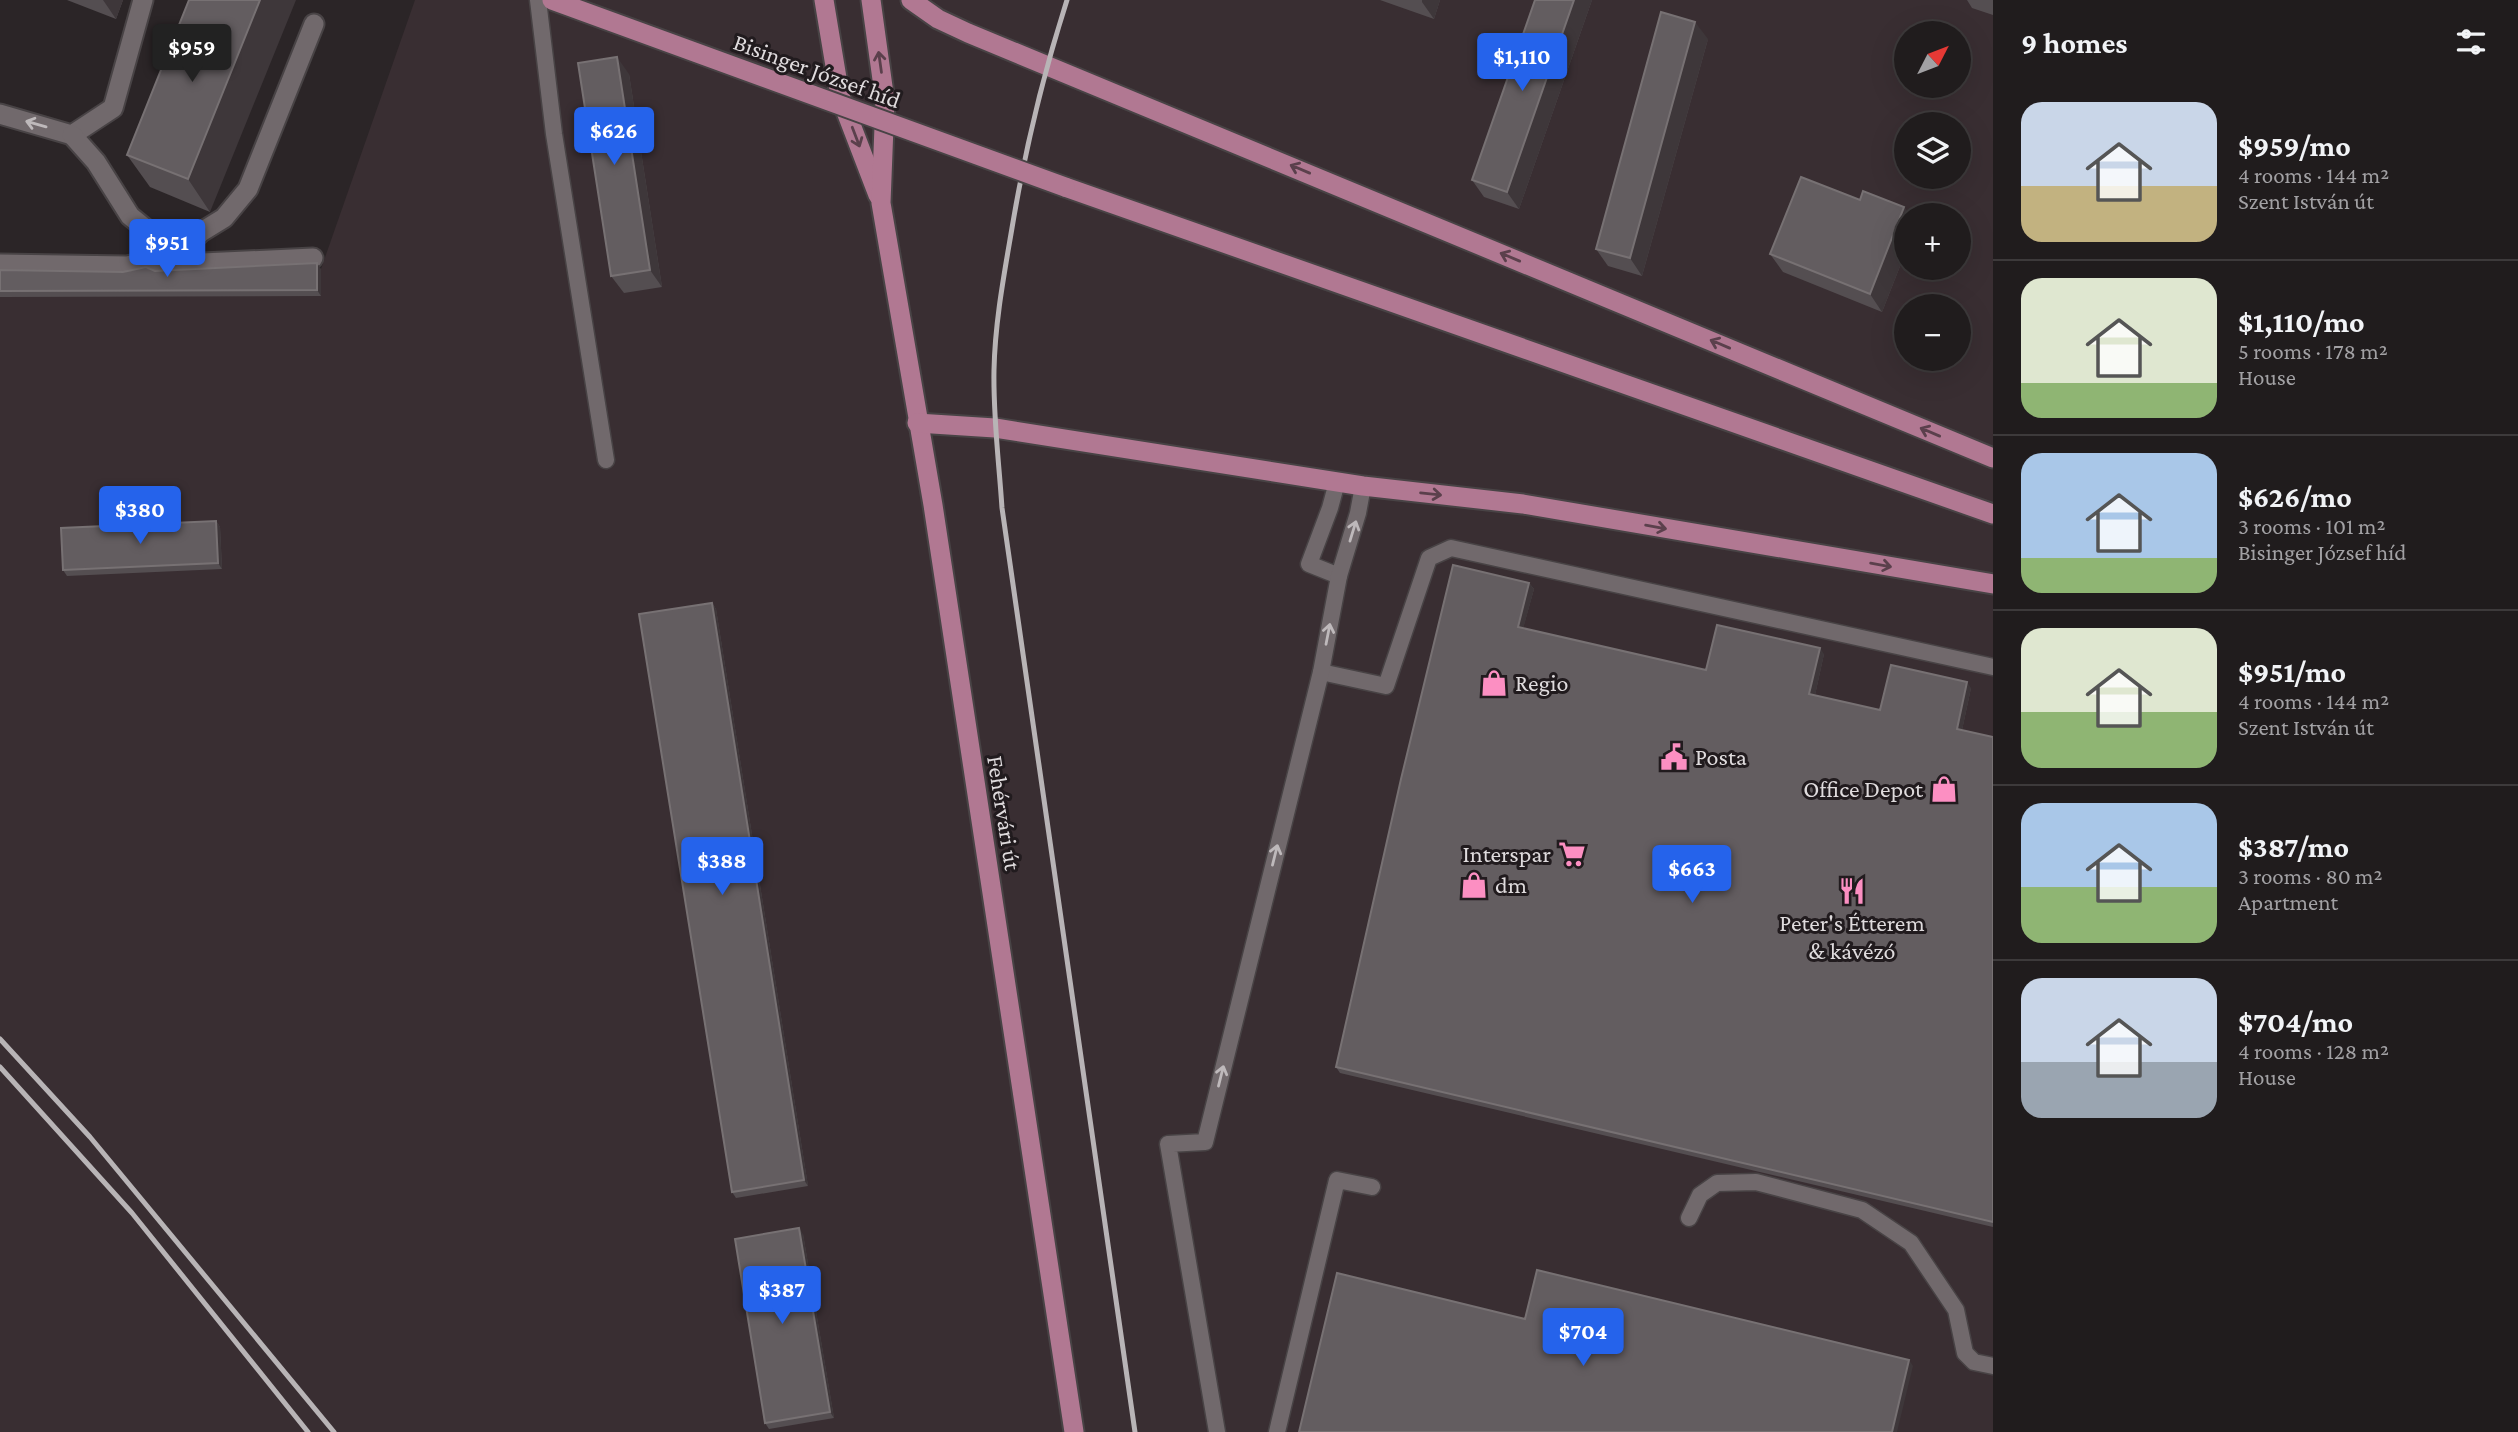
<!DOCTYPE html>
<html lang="en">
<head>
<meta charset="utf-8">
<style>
  body { margin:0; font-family:"Crimson Pro",serif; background:#2d292a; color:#f1f3f6; height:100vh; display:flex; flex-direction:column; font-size:26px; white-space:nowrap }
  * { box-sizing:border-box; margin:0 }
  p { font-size:23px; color:#a2a1a4 }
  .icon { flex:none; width:38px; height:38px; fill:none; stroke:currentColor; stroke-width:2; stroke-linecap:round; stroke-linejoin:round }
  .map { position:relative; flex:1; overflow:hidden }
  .sheet { display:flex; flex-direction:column; background:#201c1d; width:525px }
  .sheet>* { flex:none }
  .needle { width:46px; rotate:48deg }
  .controls { position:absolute; left:1894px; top:21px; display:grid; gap:14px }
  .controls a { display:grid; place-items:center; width:77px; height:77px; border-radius:50%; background:#201c1d; box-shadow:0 7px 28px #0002,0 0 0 2px #3d3a3b; font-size:35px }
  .price { position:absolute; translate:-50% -60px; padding:0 16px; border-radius:7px; background:#2563eb; color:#fff; font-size:23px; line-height:46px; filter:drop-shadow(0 2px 4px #0008) }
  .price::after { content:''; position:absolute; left:50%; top:42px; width:21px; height:16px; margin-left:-10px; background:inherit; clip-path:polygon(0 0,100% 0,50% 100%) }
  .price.on { background:#222; color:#fff }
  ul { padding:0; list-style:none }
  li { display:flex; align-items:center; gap:21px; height:175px; padding:0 28px }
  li+li { border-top:2px solid #3d3a3b }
  li span { display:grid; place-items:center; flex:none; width:196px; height:140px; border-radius:21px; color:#555 }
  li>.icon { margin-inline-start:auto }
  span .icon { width:84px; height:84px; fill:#fffc; stroke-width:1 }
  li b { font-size:30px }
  h2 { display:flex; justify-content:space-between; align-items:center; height:84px; padding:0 28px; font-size:30px }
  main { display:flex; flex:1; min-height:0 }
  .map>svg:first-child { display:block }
  .built { fill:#392e32; fill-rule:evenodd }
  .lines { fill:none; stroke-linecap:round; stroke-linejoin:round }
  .service-casing { stroke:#484345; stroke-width:19 }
  .minor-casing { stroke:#484345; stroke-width:23 }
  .primary-casing { stroke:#484345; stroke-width:23 }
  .service { stroke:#71696c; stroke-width:16 }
  .minor { stroke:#71696c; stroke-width:19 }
  .primary { stroke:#b17892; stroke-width:19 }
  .rail { stroke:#b8b4b6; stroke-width:5 }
  .primary-bridge-casing { stroke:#484345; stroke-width:23; stroke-linecap:butt }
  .primary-bridge { stroke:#b17892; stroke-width:19 }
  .wall { fill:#544e51 }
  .shaded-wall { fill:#3e373a }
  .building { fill:#635d60; stroke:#777173; stroke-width:2 }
  .oneway { stroke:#5b404c }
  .oneway2 { stroke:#beb9bb }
  .labels { text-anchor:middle; stroke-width:6; stroke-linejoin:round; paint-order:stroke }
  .street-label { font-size:24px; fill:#dfdbdd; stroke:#211b1e }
  .poi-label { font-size:24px; fill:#dfdbdd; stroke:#211b1e; text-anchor:start }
</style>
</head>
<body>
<main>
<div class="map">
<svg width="1993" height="1432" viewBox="0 0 1993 1432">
  <rect width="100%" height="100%" fill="#2b2527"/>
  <path class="built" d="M 415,0 L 1993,0 L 1993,1432 L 0,1432 L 0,270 L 321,269 ZM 1906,33 L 1958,33 L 1958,86 L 1906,86 ZM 1906,124 L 1958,124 L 1958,177 L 1906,177 ZM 1906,215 L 1958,215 L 1958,268 L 1906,268 ZM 1906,306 L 1958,306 L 1958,359 L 1906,359 Z"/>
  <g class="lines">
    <defs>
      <g id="service">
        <path d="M 538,0 L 554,134 L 606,460"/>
        <path d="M 1337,482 L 1330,508 L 1309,564 L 1339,576"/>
        <path d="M 1321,672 L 1386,686 L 1429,558 L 1451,548 L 1993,667"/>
        <path d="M 1689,1218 L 1700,1195 L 1717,1183 L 1756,1182 L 1862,1210 L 1911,1243 L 1956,1310 L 1965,1353 L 1974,1362 L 1993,1366"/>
        <path d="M 1217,1432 L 1168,1144 L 1205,1142 L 1321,672 L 1339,576 L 1358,513 L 1363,486"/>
        <path d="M 1277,1432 L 1337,1180 L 1372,1187"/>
      </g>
      <g id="minor">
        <path d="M 0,114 L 72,135 L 113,108 L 143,0"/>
        <path d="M 72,135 L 96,162 L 130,216 L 152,234 L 175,238 L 198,234 L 224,218 L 248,189 L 314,24"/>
        <path d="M 0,264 L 127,266 L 172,256 L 198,235"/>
        <path d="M 159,265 L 313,258"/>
      </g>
      <g id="primary">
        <path d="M 824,0 L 840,96 L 878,195"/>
        <path d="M 871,0 L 885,101 L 881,203 L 933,505 L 1074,1432"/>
        <path d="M 911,0 L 938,19 L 968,33 L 1993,458"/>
        <path d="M 1065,187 L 1993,514"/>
        <path d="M 917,423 L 995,428 L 1363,486 L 1523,504 L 1993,584"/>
      </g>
    </defs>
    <use href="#service" class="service-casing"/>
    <use href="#minor" class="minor-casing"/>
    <use href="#primary" class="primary-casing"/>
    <use href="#service" class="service"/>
    <use href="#minor" class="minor"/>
    <use href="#primary" class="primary"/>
    <g class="rail">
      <path d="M 1067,0 C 1043,75 1025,150 1012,228 C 1004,275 995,322 994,370 C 993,417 999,462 1002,508 L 1135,1432"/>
      <path d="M 0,1039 L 90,1137 L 334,1432"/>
      <path d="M 0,1067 L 132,1213 L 308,1432"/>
    </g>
    <defs>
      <path id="primary-bridge" d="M 552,0 L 1065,187"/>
    </defs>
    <use href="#primary-bridge" class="primary-bridge-casing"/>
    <use href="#primary-bridge" class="primary-bridge"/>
  </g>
  <g class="wall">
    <path d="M 67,0 L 123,0 L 116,19 Z"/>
    <path d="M 189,0 L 210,212 L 150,187 L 127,155 Z"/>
    <path d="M 1380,0 L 1440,0 L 1434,19 Z"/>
    <path d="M 1535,0 L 1592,0 L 1519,209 L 1484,197 L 1472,180 Z"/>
    <path d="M 1967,0 L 1993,0 L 1993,15 L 1972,8 Z"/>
    <path d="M 1708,39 L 1642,276 L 1608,266 L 1596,249 Z"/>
    <path d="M 629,74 L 662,287 L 624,293 L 611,276 Z"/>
    <path d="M 1860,200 L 1906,215 L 1906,251 L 1882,312 L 1783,272 L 1770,254 Z"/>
    <path d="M 321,269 L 321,296 L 0,297 L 0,270 L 123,272 Z"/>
    <path d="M 216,521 L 220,527 L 222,569 L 67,576 L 63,570 Z"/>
    <path d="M 1529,583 L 1534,589 L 1523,628 L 1706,670 L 1824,654 L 1815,695 L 1880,710 L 1971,688 L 1962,730 L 1993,737 L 1993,1227 L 1340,1073 L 1336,1067 Z"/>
    <path d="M 712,603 L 716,609 L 808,1186 L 736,1198 L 732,1192 Z"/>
    <path d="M 803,1234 L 834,1418 L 769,1429 L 765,1423 Z"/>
  </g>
  <g class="shaded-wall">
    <path d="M 103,0 L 123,0 L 116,19 Z"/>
    <path d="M 260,0 L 296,0 L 210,212 L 188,179 Z"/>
    <path d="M 1422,0 L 1440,0 L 1434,19 L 1422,2 Z"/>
    <path d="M 1574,0 L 1592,0 L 1519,209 L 1507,192 Z"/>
    <path d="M 1695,22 L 1708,39 L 1642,276 L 1630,258 Z"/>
    <path d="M 617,57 L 629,74 L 662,287 L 650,270 Z"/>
    <path d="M 1904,207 L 1910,215 L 1906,215 L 1906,251 L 1882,312 L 1870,294 Z"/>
    <path d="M 317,263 L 321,269 L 321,296 L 317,290 Z"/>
    <path d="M 216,521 L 220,527 L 222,569 L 218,563 Z"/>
    <path d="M 1529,583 L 1534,589 L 1522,633 L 1518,627 Z"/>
    <path d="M 712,603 L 716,609 L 808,1186 L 804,1180 Z"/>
    <path d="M 1820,648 L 1824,654 L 1814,700 L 1809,694 Z"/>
    <path d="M 1967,682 L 1971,688 L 1961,735 L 1957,729 Z"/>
    <path d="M 799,1228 L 803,1234 L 834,1418 L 830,1412 Z"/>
    <path d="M 1909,1360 L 1913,1366 L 1897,1432 L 1892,1432 Z"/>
  </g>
  <g class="building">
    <path d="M 189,0 L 260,0 L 188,179 L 127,155 Z"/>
    <path d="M 1535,0 L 1574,0 L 1507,192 L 1472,180 Z"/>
    <path d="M 1661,12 L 1695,22 L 1630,258 L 1596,249 Z"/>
    <path d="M 617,57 L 650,270 L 611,276 L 578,63 Z"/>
    <path d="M 1801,177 L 1860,200 L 1863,191 L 1904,207 L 1870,294 L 1770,254 Z"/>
    <path d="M 317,263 L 317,290 L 0,291 L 0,270 L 123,272 L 146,267 L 155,271 Z"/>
    <path d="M 216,521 L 218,563 L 63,570 L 61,528 Z"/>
    <path d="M 1453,565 L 1529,583 L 1518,627 L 1706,670 L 1717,625 L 1820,648 L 1809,694 L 1880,710 L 1891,665 L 1967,682 L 1957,729 L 1993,737 L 1993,1222 L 1336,1067 L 1401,779 Z"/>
    <path d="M 712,603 L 804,1180 L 732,1192 L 639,614 Z"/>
    <path d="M 799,1228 L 830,1412 L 765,1423 L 735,1239 Z"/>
    <path d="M 1537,1270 L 1909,1360 L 1892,1432 L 1299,1432 L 1337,1273 L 1525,1319 Z"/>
  </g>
  <defs><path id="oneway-shaft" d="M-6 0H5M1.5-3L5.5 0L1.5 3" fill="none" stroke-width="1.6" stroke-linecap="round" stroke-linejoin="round" transform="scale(1.75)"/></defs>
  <g class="oneway">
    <use href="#oneway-shaft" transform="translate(880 62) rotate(-98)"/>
    <use href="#oneway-shaft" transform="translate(856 137) rotate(69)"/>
    <use href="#oneway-shaft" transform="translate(1300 169) rotate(-157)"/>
    <use href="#oneway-shaft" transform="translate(1510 257) rotate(-157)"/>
    <use href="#oneway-shaft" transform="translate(1720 344) rotate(-157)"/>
    <use href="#oneway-shaft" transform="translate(1930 432) rotate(-157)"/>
    <use href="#oneway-shaft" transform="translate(1431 494) rotate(6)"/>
    <use href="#oneway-shaft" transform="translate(1656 527) rotate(10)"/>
    <use href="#oneway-shaft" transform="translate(1881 565) rotate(10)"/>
  </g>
  <g class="oneway2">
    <use href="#oneway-shaft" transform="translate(36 124) rotate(-164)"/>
    <use href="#oneway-shaft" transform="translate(1353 531) rotate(-73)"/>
    <use href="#oneway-shaft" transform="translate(1328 634) rotate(-79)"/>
    <use href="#oneway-shaft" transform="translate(1275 855) rotate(-76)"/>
    <use href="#oneway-shaft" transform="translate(1221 1076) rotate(-76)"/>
  </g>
  <defs>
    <symbol id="shop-bare" viewBox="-9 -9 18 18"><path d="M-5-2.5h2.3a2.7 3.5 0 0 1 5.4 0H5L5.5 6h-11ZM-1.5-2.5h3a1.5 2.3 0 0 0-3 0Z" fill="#fc8fc2" stroke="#211b1e" stroke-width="2.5" paint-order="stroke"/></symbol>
    <symbol id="civic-bare" viewBox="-9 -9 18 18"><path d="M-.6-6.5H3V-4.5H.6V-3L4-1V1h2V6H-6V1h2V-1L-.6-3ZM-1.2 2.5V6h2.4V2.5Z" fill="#fc8fc2" stroke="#211b1e" stroke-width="2.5" paint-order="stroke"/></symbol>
    <symbol id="supermarket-bare" viewBox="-9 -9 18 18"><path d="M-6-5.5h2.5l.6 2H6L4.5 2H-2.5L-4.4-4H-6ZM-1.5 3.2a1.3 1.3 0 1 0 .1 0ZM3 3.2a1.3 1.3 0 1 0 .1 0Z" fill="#fc8fc2" stroke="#211b1e" stroke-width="2.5" paint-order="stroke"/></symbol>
    <symbol id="restaurant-bare" viewBox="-9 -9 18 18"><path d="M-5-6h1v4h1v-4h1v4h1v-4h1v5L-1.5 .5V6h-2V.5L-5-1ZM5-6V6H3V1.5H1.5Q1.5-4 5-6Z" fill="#fc8fc2" stroke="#211b1e" stroke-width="2.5" paint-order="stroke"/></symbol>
  </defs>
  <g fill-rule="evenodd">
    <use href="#shop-bare" x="1475" y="664" width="38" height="38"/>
    <use href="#civic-bare" x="1655" y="738" width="38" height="38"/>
    <use href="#shop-bare" x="1925" y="770" width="38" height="38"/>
    <use href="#supermarket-bare" x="1553" y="835" width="38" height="38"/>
    <use href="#shop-bare" x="1455" y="866" width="38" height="38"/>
    <use href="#restaurant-bare" x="1833" y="872" width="38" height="38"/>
  </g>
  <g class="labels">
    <g class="street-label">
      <text transform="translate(817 71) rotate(20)" y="8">Bisinger József híd</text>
      <text transform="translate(1004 813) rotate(81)" y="8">Fehérvári út</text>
    </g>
    <g class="poi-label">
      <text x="1515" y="691">Regio</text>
      <text x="1695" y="765">Posta</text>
      <text x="1923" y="797" text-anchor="end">Office Depot</text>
      <text x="1551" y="862" text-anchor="end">Interspar</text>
      <text x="1495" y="893">dm</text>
      <text x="1852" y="931" text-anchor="middle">Peter's Étterem<tspan x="1852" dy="28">&amp; kávézó</tspan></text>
    </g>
  </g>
</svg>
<div class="controls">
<a><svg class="needle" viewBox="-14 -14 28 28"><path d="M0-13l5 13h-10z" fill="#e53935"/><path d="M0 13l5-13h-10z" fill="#a2a1a4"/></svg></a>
<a><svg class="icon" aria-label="layers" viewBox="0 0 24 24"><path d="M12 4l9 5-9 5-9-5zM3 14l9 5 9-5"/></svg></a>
<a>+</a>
<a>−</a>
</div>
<b class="price on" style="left:192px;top:84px">$959</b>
<b class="price" style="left:1522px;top:93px">$1,110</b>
<b class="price" style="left:614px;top:167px">$626</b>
<b class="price" style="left:167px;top:279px">$951</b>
<b class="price" style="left:140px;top:546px">$380</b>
<b class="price" style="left:722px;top:897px">$388</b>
<b class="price" style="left:1692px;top:905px">$663</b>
<b class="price" style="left:782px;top:1326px">$387</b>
<b class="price" style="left:1583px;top:1368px">$704</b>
</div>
<section class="sheet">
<h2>9 homes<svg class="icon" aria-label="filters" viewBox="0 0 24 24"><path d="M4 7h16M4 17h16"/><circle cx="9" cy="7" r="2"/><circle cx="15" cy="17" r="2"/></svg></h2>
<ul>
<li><span style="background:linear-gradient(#c9d6e8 60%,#c2b280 0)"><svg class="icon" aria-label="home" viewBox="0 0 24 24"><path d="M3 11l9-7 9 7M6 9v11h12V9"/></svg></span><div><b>$959/mo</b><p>4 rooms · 144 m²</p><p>Szent István út</p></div></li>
<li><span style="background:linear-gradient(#dfe7d0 75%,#8fb573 0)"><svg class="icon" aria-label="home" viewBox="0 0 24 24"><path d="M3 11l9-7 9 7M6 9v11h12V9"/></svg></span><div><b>$1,110/mo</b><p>5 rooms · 178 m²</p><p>House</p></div></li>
<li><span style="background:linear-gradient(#a9c7e8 75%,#8fb573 0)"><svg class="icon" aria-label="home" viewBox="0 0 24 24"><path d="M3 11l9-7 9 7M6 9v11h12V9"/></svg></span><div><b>$626/mo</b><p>3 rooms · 101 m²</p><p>Bisinger József híd</p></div></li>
<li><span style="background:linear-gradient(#dfe7d0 60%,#8fb573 0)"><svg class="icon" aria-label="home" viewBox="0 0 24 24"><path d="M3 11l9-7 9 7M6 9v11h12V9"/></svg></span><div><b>$951/mo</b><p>4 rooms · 144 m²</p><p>Szent István út</p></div></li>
<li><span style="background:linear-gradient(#a9c7e8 60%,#8fb573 0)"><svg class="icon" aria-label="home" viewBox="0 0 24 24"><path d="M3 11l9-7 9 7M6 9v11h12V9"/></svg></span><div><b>$387/mo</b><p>3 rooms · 80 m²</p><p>Apartment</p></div></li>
<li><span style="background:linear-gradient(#c9d6e8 60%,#9aa5b1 0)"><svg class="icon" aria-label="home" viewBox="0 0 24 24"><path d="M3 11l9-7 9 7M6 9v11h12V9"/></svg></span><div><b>$704/mo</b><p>4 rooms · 128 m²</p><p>House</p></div></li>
</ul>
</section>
</main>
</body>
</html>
